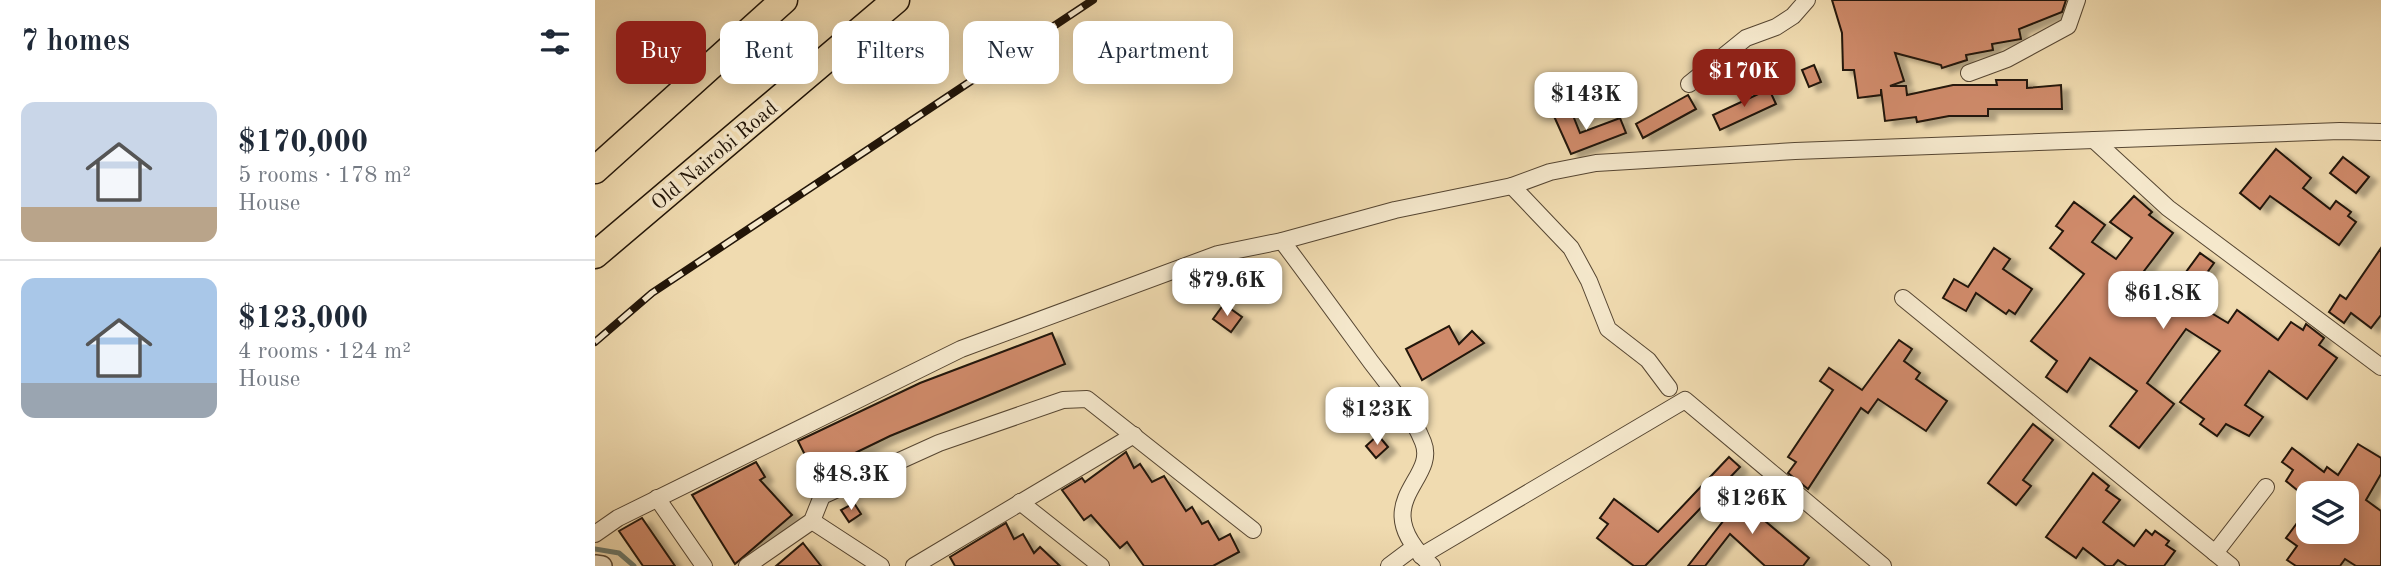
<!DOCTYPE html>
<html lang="en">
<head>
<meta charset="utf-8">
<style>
  body { margin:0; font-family:"Old Standard TT",serif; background:#f6f6f7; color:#1f2937; height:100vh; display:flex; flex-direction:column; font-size:26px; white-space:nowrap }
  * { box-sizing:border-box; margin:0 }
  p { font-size:23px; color:#747a83 }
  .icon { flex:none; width:38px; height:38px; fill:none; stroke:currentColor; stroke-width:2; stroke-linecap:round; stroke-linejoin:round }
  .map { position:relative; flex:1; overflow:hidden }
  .details { display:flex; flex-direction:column; background:#fff; width:595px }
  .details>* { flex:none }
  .hud { position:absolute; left:21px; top:21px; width:665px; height:63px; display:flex; gap:14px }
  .tools { position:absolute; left:1701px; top:481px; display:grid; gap:14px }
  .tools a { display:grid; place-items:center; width:63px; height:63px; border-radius:14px; background:#fff; box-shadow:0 4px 18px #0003; font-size:35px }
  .price { position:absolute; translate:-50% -60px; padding:0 16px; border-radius:14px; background:#fff; color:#222; font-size:23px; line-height:46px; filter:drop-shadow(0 2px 4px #0008) }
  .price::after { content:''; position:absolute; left:50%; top:42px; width:21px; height:16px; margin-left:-10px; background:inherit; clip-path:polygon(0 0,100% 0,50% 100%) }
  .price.active { background:#8f2418; color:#fff }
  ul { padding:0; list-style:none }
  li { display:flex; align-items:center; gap:21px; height:175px; padding:0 21px }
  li+li { border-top:2px solid #e0e1e3 }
  li span { display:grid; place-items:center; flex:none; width:196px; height:140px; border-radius:14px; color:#555 }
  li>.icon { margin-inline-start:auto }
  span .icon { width:84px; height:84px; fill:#fffc; stroke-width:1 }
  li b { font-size:30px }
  h2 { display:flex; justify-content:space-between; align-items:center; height:84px; padding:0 21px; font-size:30px }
  .tag { padding:0 24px; border-radius:14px; background:#fff; box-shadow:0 4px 18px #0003; font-size:24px; line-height:63px }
  .tag.active { background:#8f2418; color:#fff }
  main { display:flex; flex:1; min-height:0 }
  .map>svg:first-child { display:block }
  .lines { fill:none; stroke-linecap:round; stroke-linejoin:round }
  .stream { stroke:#6a796c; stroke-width:5 }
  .building { fill:#cf8a6a; stroke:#221508; stroke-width:2; filter:url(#shadow) }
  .minor-casing { stroke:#564632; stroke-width:18 }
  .tertiary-casing { stroke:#564632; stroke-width:22 }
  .trunk-casing { stroke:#221508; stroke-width:29 }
  .minor { stroke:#f5e8cc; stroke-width:16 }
  .tertiary { stroke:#f5e8cc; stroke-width:19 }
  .trunk { stroke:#f0dbb0; stroke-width:26 }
  .rail-casing { stroke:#221508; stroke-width:8 }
  .rail { stroke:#f5e8cc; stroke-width:5; stroke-dasharray:16; stroke-linecap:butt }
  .labels { text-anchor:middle; stroke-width:7; stroke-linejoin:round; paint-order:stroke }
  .street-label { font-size:21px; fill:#221508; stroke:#f5e8cc }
</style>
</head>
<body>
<main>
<section class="details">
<h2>7 homes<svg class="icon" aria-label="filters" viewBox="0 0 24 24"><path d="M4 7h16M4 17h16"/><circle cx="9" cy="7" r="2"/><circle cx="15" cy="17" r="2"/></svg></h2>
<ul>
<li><span style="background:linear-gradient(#c9d6e8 75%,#b9a48a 0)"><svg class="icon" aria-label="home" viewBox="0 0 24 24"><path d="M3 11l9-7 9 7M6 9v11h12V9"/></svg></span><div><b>$170,000</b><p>5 rooms · 178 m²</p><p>House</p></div></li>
<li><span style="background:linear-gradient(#a9c7e8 75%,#9aa5b1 0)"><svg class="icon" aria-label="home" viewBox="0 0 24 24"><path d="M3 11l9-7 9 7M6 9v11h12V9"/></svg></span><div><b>$123,000</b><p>4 rooms · 124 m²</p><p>House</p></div></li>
</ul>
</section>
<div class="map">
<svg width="1786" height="566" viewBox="0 0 1786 566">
  <defs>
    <filter id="shadow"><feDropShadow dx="8" dy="4.5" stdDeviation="2" flood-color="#0004"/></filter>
  </defs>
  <rect width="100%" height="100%" fill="#f0dbb0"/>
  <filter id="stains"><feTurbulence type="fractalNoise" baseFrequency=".00286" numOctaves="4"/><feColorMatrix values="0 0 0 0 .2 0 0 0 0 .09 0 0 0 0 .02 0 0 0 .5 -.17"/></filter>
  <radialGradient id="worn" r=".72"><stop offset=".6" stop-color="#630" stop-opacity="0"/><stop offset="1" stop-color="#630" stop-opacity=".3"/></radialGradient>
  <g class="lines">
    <path class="stream" d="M 0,549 L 24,553 L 39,566"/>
  </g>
  <g class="building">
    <path d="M 1237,0 L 1471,0 L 1467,12 L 1424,29 L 1426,39 L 1397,44 L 1398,50 L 1371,55 L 1372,60 L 1347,68 L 1346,65 L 1300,53 L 1309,81 L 1295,86 L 1311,86 L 1312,95 L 1358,85 L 1402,85 L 1401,80 L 1432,80 L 1432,88 L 1466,85 L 1467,109 L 1393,109 L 1393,116 L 1354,116 L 1322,122 L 1321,117 L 1290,121 L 1286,89 L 1286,95 L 1263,98 L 1259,70 L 1248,70 L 1247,33 Z"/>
    <path d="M 1219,65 L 1226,82 L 1214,87 L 1207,70 Z"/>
    <path d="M 1174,89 L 1181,104 L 1125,130 L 1118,115 Z"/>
    <path d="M 1093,95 L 1101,109 L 1048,138 L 1041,124 Z"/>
    <path d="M 975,108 L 985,133 L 1025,118 L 1031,133 L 976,154 L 958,114 Z"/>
    <path d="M 1681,149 L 1716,178 L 1708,188 L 1735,209 L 1741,201 L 1756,212 L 1753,216 L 1761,222 L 1744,245 L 1675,196 L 1665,209 L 1645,193 Z"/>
    <path d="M 1748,157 L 1774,177 L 1761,193 L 1735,173 Z"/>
    <path d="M 1539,196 L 1557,212 L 1554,215 L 1578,233 L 1546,275 L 1574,295 L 1605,253 L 1619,263 L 1593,299 L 1633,323 L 1642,310 L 1683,340 L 1696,322 L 1708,330 L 1711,324 L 1729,338 L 1724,345 L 1742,358 L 1712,399 L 1674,371 L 1650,405 L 1668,417 L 1654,436 L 1631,424 L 1622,436 L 1605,424 L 1609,419 L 1585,402 L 1625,351 L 1591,329 L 1552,383 L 1579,404 L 1544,448 L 1515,426 L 1542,391 L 1495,358 L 1472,392 L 1451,377 L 1462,361 L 1436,341 L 1489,274 L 1455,248 L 1468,231 L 1461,226 L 1479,202 L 1510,225 L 1497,242 L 1521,259 L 1537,238 L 1515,222 Z"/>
    <path d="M 1399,248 L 1415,259 L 1408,269 L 1437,289 L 1420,314 L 1414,310 L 1411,314 L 1381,293 L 1371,311 L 1348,298 L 1359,279 L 1373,287 Z"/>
    <path d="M 1786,248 L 1786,315 L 1776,328 L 1756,313 L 1749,323 L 1734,312 L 1745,295 L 1751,299 Z"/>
    <path d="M 629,304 L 647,317 L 636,332 L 618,319 Z"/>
    <path d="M 854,326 L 864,344 L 877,331 L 889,343 L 827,380 L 811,349 Z"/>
    <path d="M 457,333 L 470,364 L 295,436 L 219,473 L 203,441 L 325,383 Z"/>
    <path d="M 1304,340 L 1317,349 L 1309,361 L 1325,373 L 1321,379 L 1352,401 L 1331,431 L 1283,399 L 1273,413 L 1266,408 L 1213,489 L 1193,473 L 1201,462 L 1193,457 L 1238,390 L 1225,381 L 1234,368 L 1267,390 Z"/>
    <path d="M 1438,424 L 1458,440 L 1428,480 L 1436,486 L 1421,505 L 1393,483 Z"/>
    <path d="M 783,435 L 793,447 L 781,458 L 771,446 Z"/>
    <path d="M 1763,444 L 1786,458 L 1786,474 L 1771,500 L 1786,511 L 1786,566 L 1761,566 L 1750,559 L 1745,566 L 1701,566 L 1692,560 L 1702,546 L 1691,538 L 1713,508 L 1713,532 L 1752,532 L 1752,494 L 1707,494 L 1691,481 L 1698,470 L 1687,462 L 1697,448 L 1729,472 L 1732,467 L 1743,475 Z"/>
    <path d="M 531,452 L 539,468 L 545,464 L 557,482 L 569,476 L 591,511 L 597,507 L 607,524 L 613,521 L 624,540 L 635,534 L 644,552 L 618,566 L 549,566 L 532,542 L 525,548 L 496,515 L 489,520 L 467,490 L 487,478 L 490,482 Z"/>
    <path d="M 1134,457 L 1145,467 L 1050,566 L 1039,566 L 1002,538 L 1013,524 L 1005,518 L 1019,499 L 1063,532 Z"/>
    <path d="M 161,462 L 170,477 L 165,480 L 197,515 L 140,564 L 97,495 Z"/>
    <path d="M 1498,473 L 1514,486 L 1511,490 L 1525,500 L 1508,522 L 1539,546 L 1551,530 L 1557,535 L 1560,531 L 1574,541 L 1571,545 L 1580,551 L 1569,566 L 1532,566 L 1523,560 L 1518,566 L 1511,566 L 1488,548 L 1481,558 L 1451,537 Z"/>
    <path d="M 1158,483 L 1171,494 L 1157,510 L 1214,558 L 1208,566 L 1170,566 L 1135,534 L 1110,566 L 1093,566 Z"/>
    <path d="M 259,503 L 266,514 L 254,522 L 246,510 Z"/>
    <path d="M 47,518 L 80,566 L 48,566 L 24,531 Z"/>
    <path d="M 411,523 L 419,539 L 428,534 L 439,553 L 445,547 L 465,566 L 360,566 L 355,557 Z"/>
    <path d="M 208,543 L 226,566 L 181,566 Z"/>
  </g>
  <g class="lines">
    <defs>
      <g id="minor">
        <path d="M 1374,73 L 1412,59 L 1473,26 L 1482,0"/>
        <path d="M 1094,84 L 1151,38 L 1181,27 L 1198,16 L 1212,0"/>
        <path d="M 1499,140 L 1573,208 L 1786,367"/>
        <path d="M 917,186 L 976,248 L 994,281 L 1013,329 L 1053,360 L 1074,388"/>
        <path d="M 687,241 C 717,281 746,321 776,362 C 795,387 816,412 828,442 C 844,481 768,502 837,566"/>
        <path d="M 1308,298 L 1636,566"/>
        <path d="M 62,498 L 109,566"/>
        <path d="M 425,502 L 506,566"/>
        <path d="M 217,521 L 286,566"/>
        <path d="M 0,534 L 23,518 L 366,349 L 623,254 L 687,241 L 800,210 L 917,186 L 955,172 L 1001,163 L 1200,151 L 1745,131 L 1786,132"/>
        <path d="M 1620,553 L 1671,487"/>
        <path d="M 826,556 L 1090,400 L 1288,566"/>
        <path d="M 152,566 L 217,521 L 227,496 L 344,443 L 468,400 L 492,399 L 658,530"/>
        <path d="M 319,566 L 539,435"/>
        <path d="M 794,566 L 818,548"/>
      </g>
      <path id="tertiary" d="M 0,565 L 7,566"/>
      <g id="trunk">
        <path d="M 0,170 L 189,0"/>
        <path d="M 0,255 L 301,0"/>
      </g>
    </defs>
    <use href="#minor" class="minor-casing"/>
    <use href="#tertiary" class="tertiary-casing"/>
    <use href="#trunk" class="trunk-casing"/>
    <use href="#minor" class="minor"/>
    <use href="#tertiary" class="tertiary"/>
    <use href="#trunk" class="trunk"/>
    <defs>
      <path id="rail" d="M 0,342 L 57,293 L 498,0"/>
    </defs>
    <use href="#rail" class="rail-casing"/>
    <use href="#rail" class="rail"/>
  </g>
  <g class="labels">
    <g class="street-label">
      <text transform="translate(119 155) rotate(-40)" y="7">Old Nairobi Road</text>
    </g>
  </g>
  <rect width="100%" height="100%" filter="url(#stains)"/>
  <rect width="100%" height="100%" fill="url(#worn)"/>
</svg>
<div class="tools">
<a><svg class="icon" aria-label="layers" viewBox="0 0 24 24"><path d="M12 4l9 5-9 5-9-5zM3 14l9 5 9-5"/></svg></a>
</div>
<b class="price active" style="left:1149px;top:109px">$170K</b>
<b class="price" style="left:991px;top:132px">$143K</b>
<b class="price" style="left:632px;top:318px">$79.6K</b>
<b class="price" style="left:1568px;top:331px">$61.8K</b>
<b class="price" style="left:782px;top:447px">$123K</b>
<b class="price" style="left:256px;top:512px">$48.3K</b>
<b class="price" style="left:1157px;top:536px">$126K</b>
<div class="hud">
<a class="tag active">Buy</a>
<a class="tag">Rent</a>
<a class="tag">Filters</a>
<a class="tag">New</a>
<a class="tag">Apartment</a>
</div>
</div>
</main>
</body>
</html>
